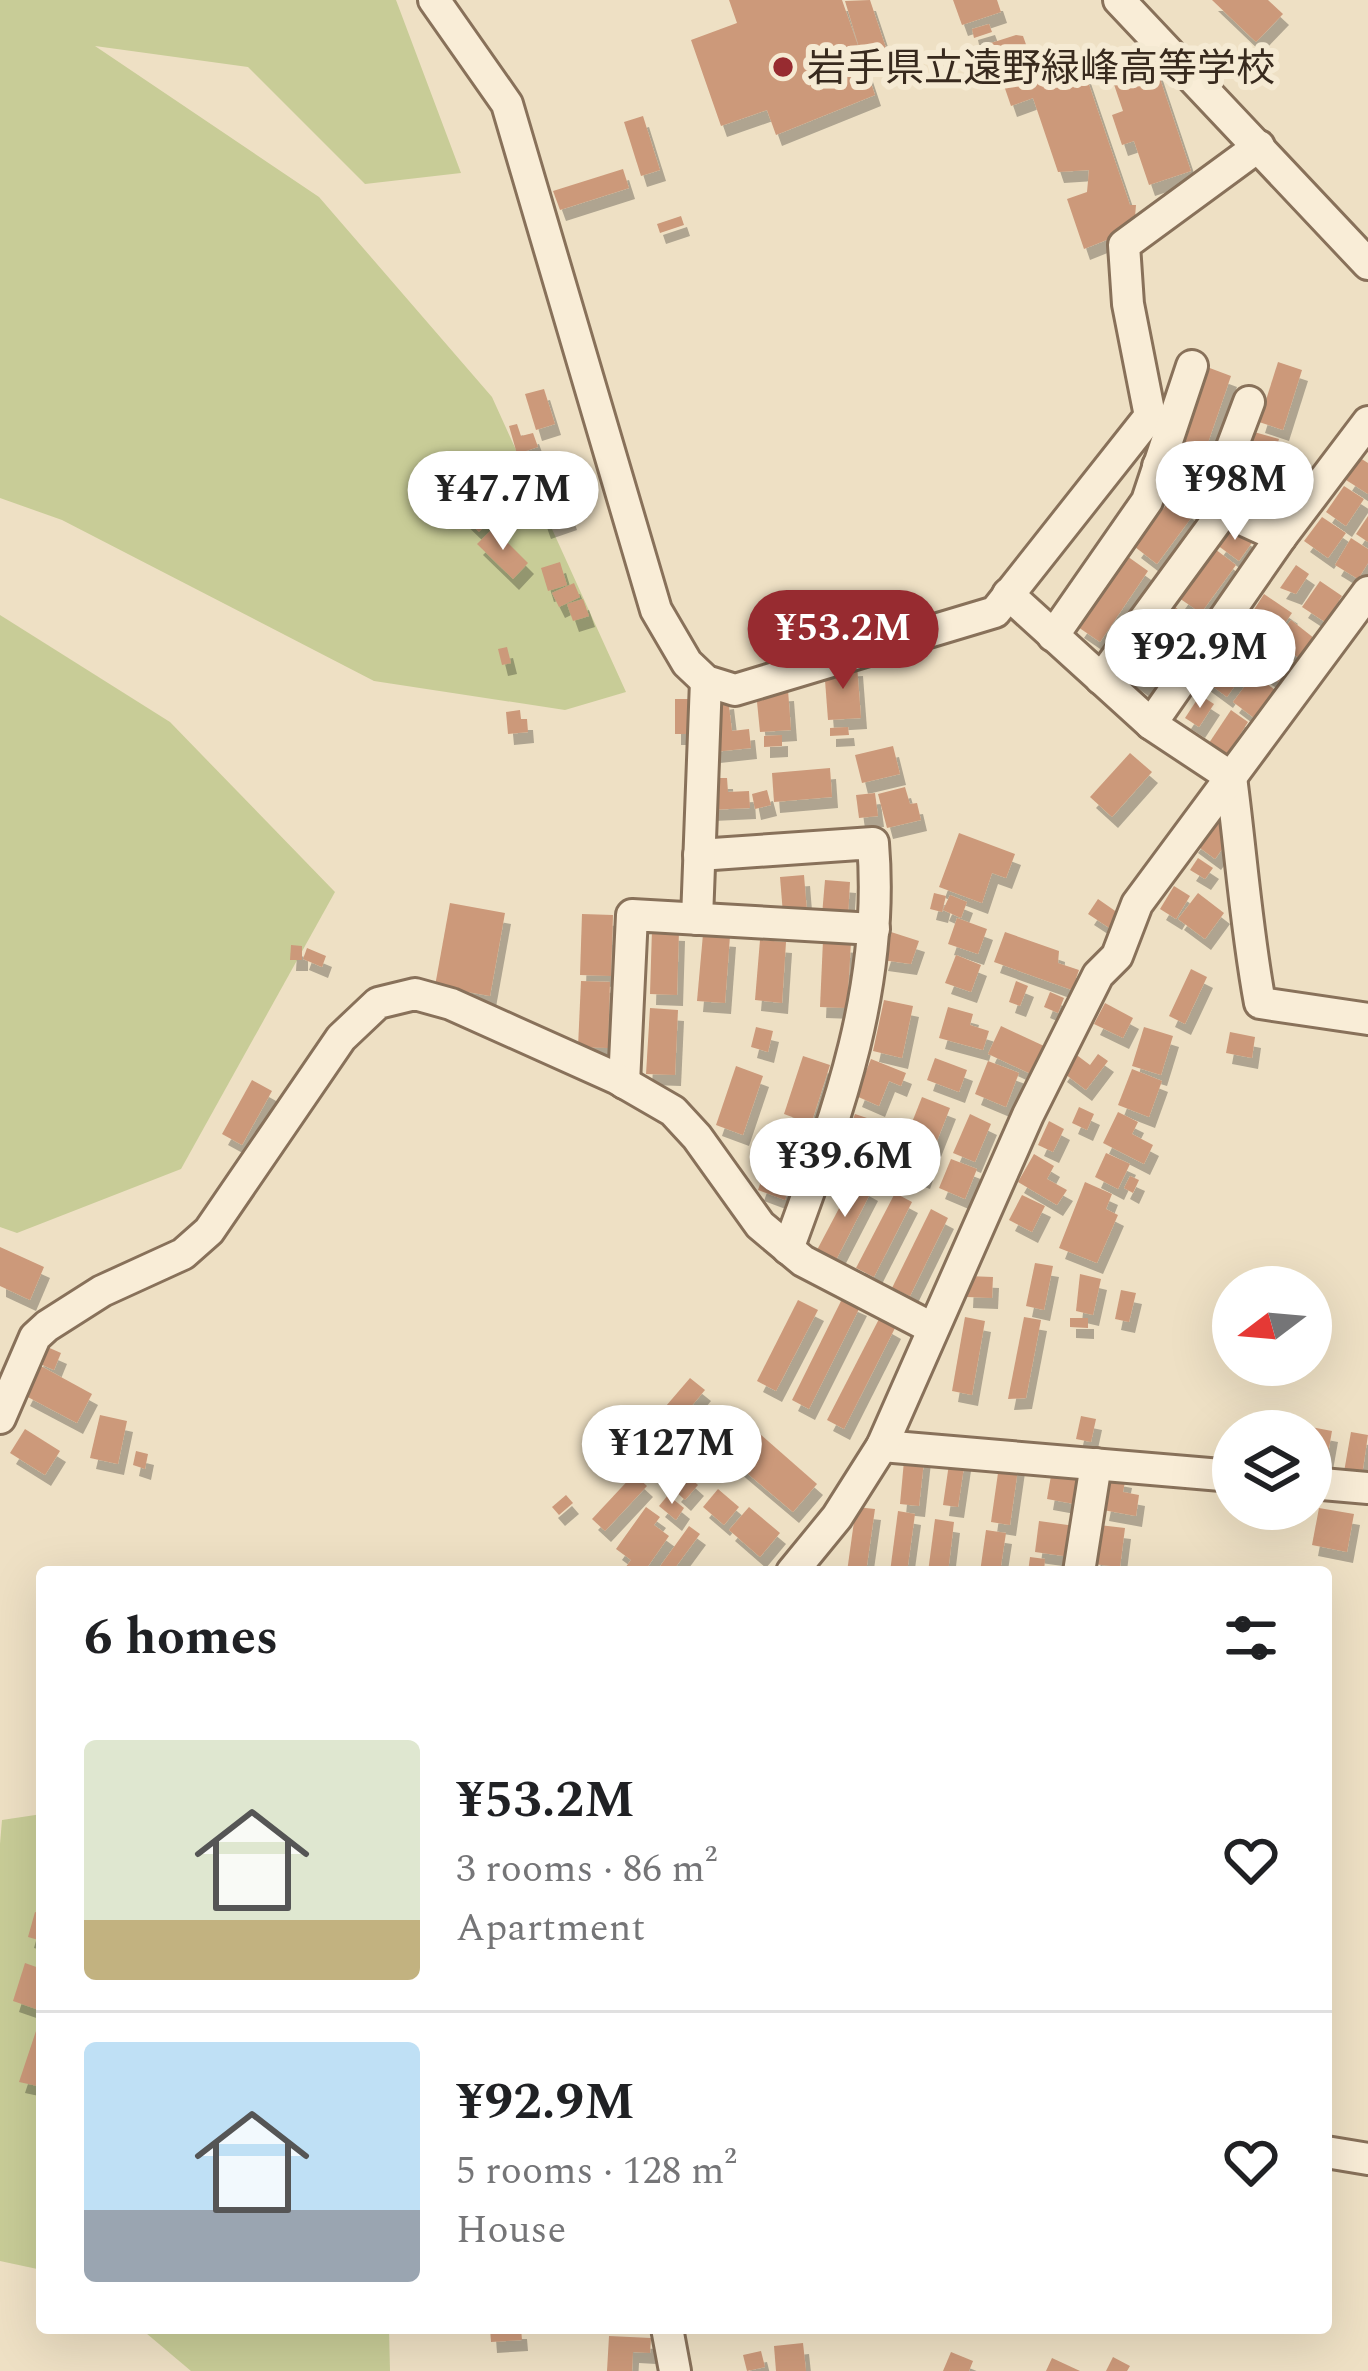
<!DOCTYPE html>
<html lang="en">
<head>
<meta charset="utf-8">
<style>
  body { margin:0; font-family:Spectral,"Noto Sans JP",serif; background:#f6f6f6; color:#202124; height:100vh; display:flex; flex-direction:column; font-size:45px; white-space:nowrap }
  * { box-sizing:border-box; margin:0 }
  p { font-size:39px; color:#757577 }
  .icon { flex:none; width:66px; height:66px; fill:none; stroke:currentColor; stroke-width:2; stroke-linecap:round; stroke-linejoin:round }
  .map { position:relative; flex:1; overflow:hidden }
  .sheet { position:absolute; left:36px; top:1566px; width:1296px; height:768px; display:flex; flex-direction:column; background:#fff; border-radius:12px; box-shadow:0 12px 48px #0002 }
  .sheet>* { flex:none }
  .needle { width:78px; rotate:254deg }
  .fabs { position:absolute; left:1212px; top:1266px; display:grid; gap:24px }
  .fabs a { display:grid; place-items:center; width:120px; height:120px; border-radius:50%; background:#fff; box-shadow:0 12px 48px #0002; font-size:60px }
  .price { position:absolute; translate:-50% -102px; padding:0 27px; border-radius:42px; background:#fff; color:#222; font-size:39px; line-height:78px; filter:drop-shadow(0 3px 6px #0008) }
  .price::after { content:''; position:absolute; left:50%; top:72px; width:36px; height:27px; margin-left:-18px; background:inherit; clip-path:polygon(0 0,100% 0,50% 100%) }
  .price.selected { background:#972b30; color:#fff }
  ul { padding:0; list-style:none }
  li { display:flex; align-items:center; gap:36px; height:300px; padding:0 48px }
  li+li { border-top:3px solid #e0e0e0 }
  li span { display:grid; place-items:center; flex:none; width:336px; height:240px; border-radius:12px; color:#555 }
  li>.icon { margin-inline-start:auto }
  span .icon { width:144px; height:144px; fill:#fffc; stroke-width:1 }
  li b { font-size:51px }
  h2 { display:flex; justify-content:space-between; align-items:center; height:144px; padding:0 48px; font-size:51px }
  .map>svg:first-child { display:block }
  .green { fill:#c8cc97 }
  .building { fill:#cc997a; filter:url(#shadow) }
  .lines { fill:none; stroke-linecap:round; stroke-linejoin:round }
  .minor-casing { stroke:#88715a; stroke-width:36 }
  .minor { stroke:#f9edd7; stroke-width:30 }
  .poi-dot { fill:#972b30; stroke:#f5ead3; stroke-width:4.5 }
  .labels { text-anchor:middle; stroke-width:12; stroke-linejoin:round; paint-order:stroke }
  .poi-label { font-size:39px; fill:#382a1e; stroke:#f5ead3; text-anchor:start }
</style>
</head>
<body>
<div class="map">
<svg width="1368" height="2371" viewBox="0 0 1368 2371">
  <defs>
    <filter id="shadow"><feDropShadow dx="6" dy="11" stdDeviation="0" flood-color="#0004"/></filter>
  </defs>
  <rect width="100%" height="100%" fill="#eee0c4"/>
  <g class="green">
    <path d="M 0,0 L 396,0 L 461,173 L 365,184 L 248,67 L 95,46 L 319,197 L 492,397 L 626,692 L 565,710 L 374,681 L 62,520 L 0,498 Z"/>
    <path d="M 0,615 L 170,722 L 335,892 L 181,1169 L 17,1233 L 0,1227 Z"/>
    <path d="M 42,1814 L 42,2270 L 0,2261 L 0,1844 L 2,1820 Z"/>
    <path d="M 140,2328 L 389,2328 L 390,2371 L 191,2371 Z"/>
  </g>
  <g class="building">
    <path d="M 729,0 L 842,0 L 862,57 L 845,1 L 870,0 L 889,57 L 865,65 L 875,95 L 776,135 L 767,110 L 721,126 L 691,40 L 737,23 Z"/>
    <path d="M 953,0 L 997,0 L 1001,12 L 962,25 Z"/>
    <path d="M 1212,0 L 1268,0 L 1283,14 L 1256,42 Z"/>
    <path d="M 989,24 L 992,32 L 974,38 L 972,29 Z"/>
    <path d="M 1016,35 L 1023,36 L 1033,64 L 1048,59 L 1052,69 L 1082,64 L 1130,205 L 1136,205 L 1134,229 L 1084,249 L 1067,199 L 1087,192 L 1089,170 L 1058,172 L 1033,98 L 1011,106 L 1000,74 L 1018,68 L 1012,50 L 970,65 L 966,51 Z"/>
    <path d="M 1148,43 L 1191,171 L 1149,185 L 1134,141 L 1122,145 L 1112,115 L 1123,111 L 1105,58 Z"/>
    <path d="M 643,116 L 660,170 L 641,176 L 624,122 Z"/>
    <path d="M 623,169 L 629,188 L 560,210 L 553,191 Z"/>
    <path d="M 681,216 L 684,225 L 660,233 L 657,224 Z"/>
    <path d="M 1278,362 L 1302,370 L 1283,430 L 1259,422 Z"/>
    <path d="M 1207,367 L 1231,376 L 1200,466 L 1176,457 Z"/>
    <path d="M 544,389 L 555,424 L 536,430 L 525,394 Z"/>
    <path d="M 517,424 L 521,436 L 533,433 L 538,447 L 517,454 L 509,426 Z"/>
    <path d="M 1254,432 L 1279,439 L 1262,499 L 1236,491 Z"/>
    <path d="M 1360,458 L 1368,463 L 1368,494 L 1346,480 Z"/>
    <path d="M 552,465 L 571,519 L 545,528 L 526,474 Z"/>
    <path d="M 1344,486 L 1364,499 L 1346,526 L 1326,512 Z"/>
    <path d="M 468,489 L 495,515 L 479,532 L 452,506 Z"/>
    <path d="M 1172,497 L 1194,514 L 1157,564 L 1135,547 Z"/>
    <path d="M 1368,516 L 1368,542 L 1356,534 Z"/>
    <path d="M 1322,517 L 1346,533 L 1328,558 L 1304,541 Z"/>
    <path d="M 1232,525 L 1253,541 L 1239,561 L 1217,545 Z"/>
    <path d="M 493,528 L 528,563 L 513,579 L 477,544 Z"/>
    <path d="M 1351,538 L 1368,549 L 1368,563 L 1358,579 L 1335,565 Z"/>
    <path d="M 1215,549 L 1236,565 L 1201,613 L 1179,598 Z"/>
    <path d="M 1127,556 L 1148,571 L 1100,642 L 1078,627 Z"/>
    <path d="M 560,562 L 567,585 L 548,591 L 541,568 Z"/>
    <path d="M 1296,565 L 1309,574 L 1296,594 L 1280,588 Z"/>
    <path d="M 1320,581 L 1342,596 L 1325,622 L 1302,607 Z"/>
    <path d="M 574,583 L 580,597 L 559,607 L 552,593 Z"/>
    <path d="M 1264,594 L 1292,613 L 1277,635 L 1250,616 Z"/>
    <path d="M 583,599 L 589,616 L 573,621 L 567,604 Z"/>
    <path d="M 1175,607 L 1195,622 L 1145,687 L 1125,672 Z"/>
    <path d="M 1291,620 L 1319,642 L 1304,662 L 1275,640 Z"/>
    <path d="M 1249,629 L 1263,638 L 1246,664 L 1225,650 L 1231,640 L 1239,645 Z"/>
    <path d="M 1273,646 L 1293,660 L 1278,682 L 1258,669 Z"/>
    <path d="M 507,647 L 511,663 L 502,665 L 498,649 Z"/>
    <path d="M 1217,661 L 1241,677 L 1227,697 L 1204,680 Z"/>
    <path d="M 857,665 L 861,718 L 828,720 L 824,667 Z"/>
    <path d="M 1254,674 L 1275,690 L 1254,718 L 1233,702 Z"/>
    <path d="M 788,690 L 791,730 L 760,732 L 756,692 Z"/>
    <path d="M 1200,695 L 1214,704 L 1199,727 L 1185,718 Z"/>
    <path d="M 728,698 L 732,731 L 749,729 L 751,748 L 714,752 L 708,701 Z"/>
    <rect x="675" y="699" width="15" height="35"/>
    <path d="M 520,710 L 521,719 L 527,719 L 528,732 L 508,734 L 506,712 Z"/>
    <path d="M 1231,710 L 1248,722 L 1227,755 L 1209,743 Z"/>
    <path d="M 848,727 L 849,735 L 830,736 L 830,728 Z"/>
    <path d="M 782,735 L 782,746 L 764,747 L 764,736 Z"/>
    <path d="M 893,746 L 900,774 L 862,783 L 855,755 Z"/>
    <path d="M 1130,753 L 1152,772 L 1112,817 L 1090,797 Z"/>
    <path d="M 830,768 L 832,797 L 774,802 L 772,773 Z"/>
    <path d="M 707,778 L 727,778 L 728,792 L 749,791 L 750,808 L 708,810 Z"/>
    <path d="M 905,787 L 910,804 L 917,803 L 921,820 L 887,828 L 878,794 Z"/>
    <path d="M 767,790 L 771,805 L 755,809 L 752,794 Z"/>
    <path d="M 875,793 L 878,816 L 859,818 L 856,795 Z"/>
    <path d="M 1211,817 L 1233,834 L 1215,859 L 1192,842 Z"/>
    <path d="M 959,833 L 1015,854 L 1006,878 L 992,873 L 982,903 L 939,887 Z"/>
    <path d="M 1198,858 L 1213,868 L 1205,879 L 1190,870 Z"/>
    <path d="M 804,875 L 807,912 L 783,914 L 780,877 Z"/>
    <path d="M 825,880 L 850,882 L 848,917 L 822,915 Z"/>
    <path d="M 1174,886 L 1190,896 L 1176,919 L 1160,909 Z"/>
    <path d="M 934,893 L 946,896 L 942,912 L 930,909 Z"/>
    <path d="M 1198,893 L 1224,913 L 1205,939 L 1178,919 Z"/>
    <path d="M 950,895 L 967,902 L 961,918 L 943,910 Z"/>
    <path d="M 1098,899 L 1121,915 L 1111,929 L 1088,914 Z"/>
    <path d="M 450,903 L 505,913 L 490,996 L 435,986 Z"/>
    <path d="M 582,914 L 613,915 L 611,976 L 580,975 Z"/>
    <path d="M 957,918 L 987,929 L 978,954 L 948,944 Z"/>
    <path d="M 652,929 L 679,930 L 677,995 L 650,994 Z"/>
    <path d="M 891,932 L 919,941 L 911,964 L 882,960 Z"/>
    <path d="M 1005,932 L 1059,951 L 1058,963 L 1079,970 L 1072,990 L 994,962 Z"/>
    <path d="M 703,934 L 730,936 L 725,1003 L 697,1001 Z"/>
    <path d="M 760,940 L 786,942 L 782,1003 L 755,1000 Z"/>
    <path d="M 823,940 L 851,942 L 847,1008 L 820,1007 Z"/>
    <path d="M 291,945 L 302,946 L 302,960 L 290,960 Z"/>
    <path d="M 307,948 L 326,956 L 322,967 L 303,959 Z"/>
    <path d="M 956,955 L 981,965 L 971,992 L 945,983 Z"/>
    <path d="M 1191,969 L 1207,977 L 1185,1024 L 1169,1016 Z"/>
    <path d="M 581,981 L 610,982 L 608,1048 L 578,1047 Z"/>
    <path d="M 1016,981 L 1028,986 L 1020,1006 L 1009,1002 Z"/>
    <path d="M 1050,992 L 1064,998 L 1058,1013 L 1044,1007 Z"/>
    <path d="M 884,1000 L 913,1006 L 902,1058 L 873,1051 Z"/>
    <path d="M 1105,1003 L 1133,1018 L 1123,1038 L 1094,1024 Z"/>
    <path d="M 948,1007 L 973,1014 L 970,1025 L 989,1031 L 983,1050 L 939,1038 Z"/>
    <path d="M 650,1008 L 678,1010 L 675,1075 L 646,1074 Z"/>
    <path d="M 1001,1026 L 1044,1046 L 1031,1074 L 988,1054 Z"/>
    <path d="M 756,1027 L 773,1031 L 768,1052 L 751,1047 Z"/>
    <path d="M 1144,1027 L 1173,1036 L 1161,1075 L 1132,1066 Z"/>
    <path d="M 1230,1032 L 1255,1037 L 1252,1058 L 1226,1053 Z"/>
    <path d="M 1074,1053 L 1090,1065 L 1098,1054 L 1108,1061 L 1086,1090 L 1061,1071 Z"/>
    <path d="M 803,1056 L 830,1065 L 811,1124 L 784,1114 Z"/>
    <path d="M 935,1058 L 967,1070 L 959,1092 L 927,1080 Z"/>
    <path d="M 871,1059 L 906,1073 L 901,1086 L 889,1081 L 879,1106 L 856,1096 Z"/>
    <path d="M 988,1061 L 1019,1073 L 1006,1107 L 975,1094 Z"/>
    <path d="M 736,1066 L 763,1076 L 743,1135 L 716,1125 Z"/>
    <path d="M 1132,1069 L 1162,1081 L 1149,1117 L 1118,1105 Z"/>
    <path d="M 252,1080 L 272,1091 L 242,1145 L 222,1134 Z"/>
    <path d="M 922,1097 L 950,1108 L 935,1146 L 907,1135 Z"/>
    <path d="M 1079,1107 L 1094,1114 L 1087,1130 L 1072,1123 Z"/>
    <path d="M 1118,1112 L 1138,1122 L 1132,1134 L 1153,1145 L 1144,1164 L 1103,1143 Z"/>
    <path d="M 855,1114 L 882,1123 L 872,1151 L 845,1141 Z"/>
    <path d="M 970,1114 L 991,1124 L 975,1162 L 953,1153 Z"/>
    <path d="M 1049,1121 L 1064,1129 L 1053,1152 L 1038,1145 Z"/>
    <path d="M 780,1127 L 807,1136 L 785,1200 L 758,1190 Z"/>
    <path d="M 905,1146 L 932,1155 L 924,1178 L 897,1168 Z"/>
    <path d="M 1106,1153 L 1130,1164 L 1118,1189 L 1095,1177 Z"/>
    <path d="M 1034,1154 L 1054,1166 L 1047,1179 L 1067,1190 L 1057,1205 L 1018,1182 Z"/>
    <path d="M 951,1159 L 977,1169 L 965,1199 L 939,1188 Z"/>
    <path d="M 1130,1176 L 1139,1180 L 1133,1193 L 1124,1188 Z"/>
    <path d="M 854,1180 L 872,1190 L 836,1260 L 817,1250 Z"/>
    <path d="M 1085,1182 L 1112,1194 L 1106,1209 L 1118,1215 L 1097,1263 L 1059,1248 Z"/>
    <path d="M 895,1193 L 912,1202 L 874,1277 L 856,1268 Z"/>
    <path d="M 1022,1195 L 1045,1206 L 1032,1232 L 1009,1220 Z"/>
    <path d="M 931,1209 L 948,1218 L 910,1296 L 892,1288 Z"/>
    <path d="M 0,1247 L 44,1267 L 30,1300 L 0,1286 Z"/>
    <path d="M 1035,1263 L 1053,1266 L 1044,1310 L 1026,1306 Z"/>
    <path d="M 1080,1274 L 1101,1279 L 1093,1315 L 1076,1311 Z"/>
    <path d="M 968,1276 L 993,1277 L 992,1298 L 967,1297 Z"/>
    <path d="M 1121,1290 L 1136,1293 L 1129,1322 L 1115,1319 Z"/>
    <path d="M 843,1297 L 861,1305 L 809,1409 L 792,1400 Z"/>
    <path d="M 798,1300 L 818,1310 L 776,1391 L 757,1381 Z"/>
    <path d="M 965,1317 L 985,1321 L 972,1395 L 952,1391 Z"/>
    <path d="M 1024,1317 L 1041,1320 L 1026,1398 L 1008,1399 Z"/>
    <path d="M 1070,1318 L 1088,1318 L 1088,1328 L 1070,1327 Z"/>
    <path d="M 879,1319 L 895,1328 L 844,1429 L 827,1420 Z"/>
    <path d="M 45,1346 L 61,1353 L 54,1370 L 33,1361 Z"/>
    <path d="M 39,1365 L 92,1394 L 77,1423 L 24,1395 Z"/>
    <path d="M 690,1378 L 705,1390 L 669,1433 L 654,1420 Z"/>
    <path d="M 100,1415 L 127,1421 L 118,1464 L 90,1458 Z"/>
    <path d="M 703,1415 L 720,1427 L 700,1455 L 683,1443 Z"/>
    <path d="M 1081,1416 L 1096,1419 L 1091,1442 L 1076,1439 Z"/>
    <path d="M 1311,1427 L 1332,1431 L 1327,1459 L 1311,1456 Z"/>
    <path d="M 25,1429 L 60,1451 L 45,1475 L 10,1453 Z"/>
    <path d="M 1351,1432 L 1368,1435 L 1362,1475 L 1344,1472 Z"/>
    <path d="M 760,1434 L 817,1484 L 793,1512 L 735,1463 Z"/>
    <path d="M 716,1443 L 728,1456 L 713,1471 L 701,1458 Z"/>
    <path d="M 905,1450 L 925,1452 L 919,1506 L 900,1504 Z"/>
    <path d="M 136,1451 L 148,1454 L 145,1469 L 133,1465 Z"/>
    <path d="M 950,1457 L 965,1460 L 958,1507 L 943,1505 Z"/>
    <path d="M 1000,1459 L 1019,1462 L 1010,1525 L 991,1522 Z"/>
    <path d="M 1053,1464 L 1086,1470 L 1080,1505 L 1047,1499 Z"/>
    <path d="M 634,1474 L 647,1486 L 605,1531 L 592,1519 Z"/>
    <path d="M 1110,1474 L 1126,1477 L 1123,1492 L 1139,1495 L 1136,1516 L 1103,1510 Z"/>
    <path d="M 688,1476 L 698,1485 L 685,1500 L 675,1491 Z"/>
    <path d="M 718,1489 L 739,1507 L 724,1525 L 703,1507 Z"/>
    <path d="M 566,1495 L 573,1503 L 559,1515 L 552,1507 Z"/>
    <path d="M 668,1495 L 684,1508 L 676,1520 L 659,1506 Z"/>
    <path d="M 646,1507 L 660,1517 L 654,1525 L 669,1536 L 644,1572 L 622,1572 L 631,1560 L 616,1549 Z"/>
    <path d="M 749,1507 L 780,1533 L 760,1557 L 729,1530 Z"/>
    <path d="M 856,1507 L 875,1509 L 866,1572 L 847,1572 Z"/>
    <path d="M 1319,1508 L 1354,1514 L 1347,1552 L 1312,1545 Z"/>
    <path d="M 898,1511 L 915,1514 L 907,1572 L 890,1572 Z"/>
    <path d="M 935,1519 L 954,1522 L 948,1572 L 928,1572 Z"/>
    <path d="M 1039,1521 L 1075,1526 L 1071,1557 L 1035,1552 Z"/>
    <path d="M 1099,1525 L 1125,1528 L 1120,1567 L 1093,1564 Z"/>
    <path d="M 689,1526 L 700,1534 L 672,1572 L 656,1572 Z"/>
    <path d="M 986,1530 L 1006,1533 L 1000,1572 L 980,1572 Z"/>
    <path d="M 1030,1557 L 1045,1559 L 1044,1572 L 1028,1572 Z"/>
    <path d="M 35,1912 L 42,1914 L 42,1941 L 28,1937 Z"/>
    <path d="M 25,1963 L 42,1969 L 42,2011 L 13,2001 Z"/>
    <path d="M 42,2013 L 41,2072 L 42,2087 L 19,2082 Z"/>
    <path d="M 490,2328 L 521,2328 L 522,2340 L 491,2342 Z"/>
    <path d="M 609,2336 L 651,2338 L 650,2353 L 633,2352 L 632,2371 L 607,2371 Z"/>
    <path d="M 803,2343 L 806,2371 L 776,2371 L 774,2346 Z"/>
    <path d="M 761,2351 L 765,2367 L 747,2371 L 743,2355 Z"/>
    <path d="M 951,2352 L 973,2361 L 969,2371 L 943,2371 Z"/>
    <path d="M 1113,2357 L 1130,2366 L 1127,2371 L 1106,2371 Z"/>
    <path d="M 1052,2358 L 1080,2371 L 1046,2371 Z"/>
  </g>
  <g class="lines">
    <defs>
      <g id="minor">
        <path d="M 434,0 L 507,104 L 656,610 L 687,663 L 706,681 L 735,690 L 995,612 L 1150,416 L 1128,304 L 1124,245 L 1259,146"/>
        <path d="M 1119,0 L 1368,264"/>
        <path d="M 1158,466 L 1224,511"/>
        <path d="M 1224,511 L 1226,463 L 1249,402"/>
        <path d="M 1008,594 L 1151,724 L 1231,777 C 1241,853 1246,928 1260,1003 L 1368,1019"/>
        <path d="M 1053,636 L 1147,501 L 1192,366"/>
        <path d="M 1101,679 L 1224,511 L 1281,537"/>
        <path d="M 1151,724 L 1281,537 L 1368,422"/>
        <path d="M 699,855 L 873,843 C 885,988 837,1115 788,1249"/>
        <path d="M 697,919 L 706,681"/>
        <path d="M 624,1083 L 632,915 L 874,929"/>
        <path d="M 0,1418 L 35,1337 L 47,1326 L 102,1291 L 183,1254 L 209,1231 L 341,1038 L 378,1003 L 415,994 L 451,1004 L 616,1078 L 673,1111 L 697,1137 L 760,1225 L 803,1261 L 932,1328"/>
        <path d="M 882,1446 L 1233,1476"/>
        <path d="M 1311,1483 L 1368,1488"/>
        <path d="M 792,1572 L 837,1517 L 882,1446 L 1028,1115 L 1098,975 L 1117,956 L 1137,904 L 1368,592"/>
        <path d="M 1079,1572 L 1096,1464"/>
        <path d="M 1326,2152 L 1368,2159"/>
        <path d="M 667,2328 L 675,2371"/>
      </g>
    </defs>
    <use href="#minor" class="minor-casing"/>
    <use href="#minor" class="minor"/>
  </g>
  <circle class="poi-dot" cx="783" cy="67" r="12"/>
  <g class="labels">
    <g class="poi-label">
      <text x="807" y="81">岩手県立遠野緑峰高等学校</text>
    </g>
  </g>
</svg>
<div class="fabs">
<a><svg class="needle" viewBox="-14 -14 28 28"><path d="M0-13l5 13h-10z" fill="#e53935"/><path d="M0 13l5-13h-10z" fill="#757577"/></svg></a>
<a><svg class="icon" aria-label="layers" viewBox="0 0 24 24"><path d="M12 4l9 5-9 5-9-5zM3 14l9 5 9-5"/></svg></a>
</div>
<b class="price" style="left:1235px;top:543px">¥98M</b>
<b class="price" style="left:503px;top:553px">¥47.7M</b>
<b class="price selected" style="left:843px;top:692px">¥53.2M</b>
<b class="price" style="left:1200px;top:711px">¥92.9M</b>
<b class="price" style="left:845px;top:1220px">¥39.6M</b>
<b class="price" style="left:672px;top:1507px">¥127M</b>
<section class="sheet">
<h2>6 homes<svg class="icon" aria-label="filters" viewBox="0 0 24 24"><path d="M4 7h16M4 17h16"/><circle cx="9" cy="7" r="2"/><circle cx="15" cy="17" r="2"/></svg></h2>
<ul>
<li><span style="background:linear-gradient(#dfe7d0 75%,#c2b280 0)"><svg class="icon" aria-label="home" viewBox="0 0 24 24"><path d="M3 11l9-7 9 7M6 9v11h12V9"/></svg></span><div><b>¥53.2M</b><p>3 rooms · 86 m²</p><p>Apartment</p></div><svg class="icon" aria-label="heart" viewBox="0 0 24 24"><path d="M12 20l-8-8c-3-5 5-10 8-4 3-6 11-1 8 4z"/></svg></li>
<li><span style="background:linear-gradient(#bfe0f5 70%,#9aa5b1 0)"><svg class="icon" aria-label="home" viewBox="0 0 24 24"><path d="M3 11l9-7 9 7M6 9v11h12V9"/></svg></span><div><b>¥92.9M</b><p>5 rooms · 128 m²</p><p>House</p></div><svg class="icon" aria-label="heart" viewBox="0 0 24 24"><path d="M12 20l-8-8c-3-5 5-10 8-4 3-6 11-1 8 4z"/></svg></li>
</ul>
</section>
</div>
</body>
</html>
